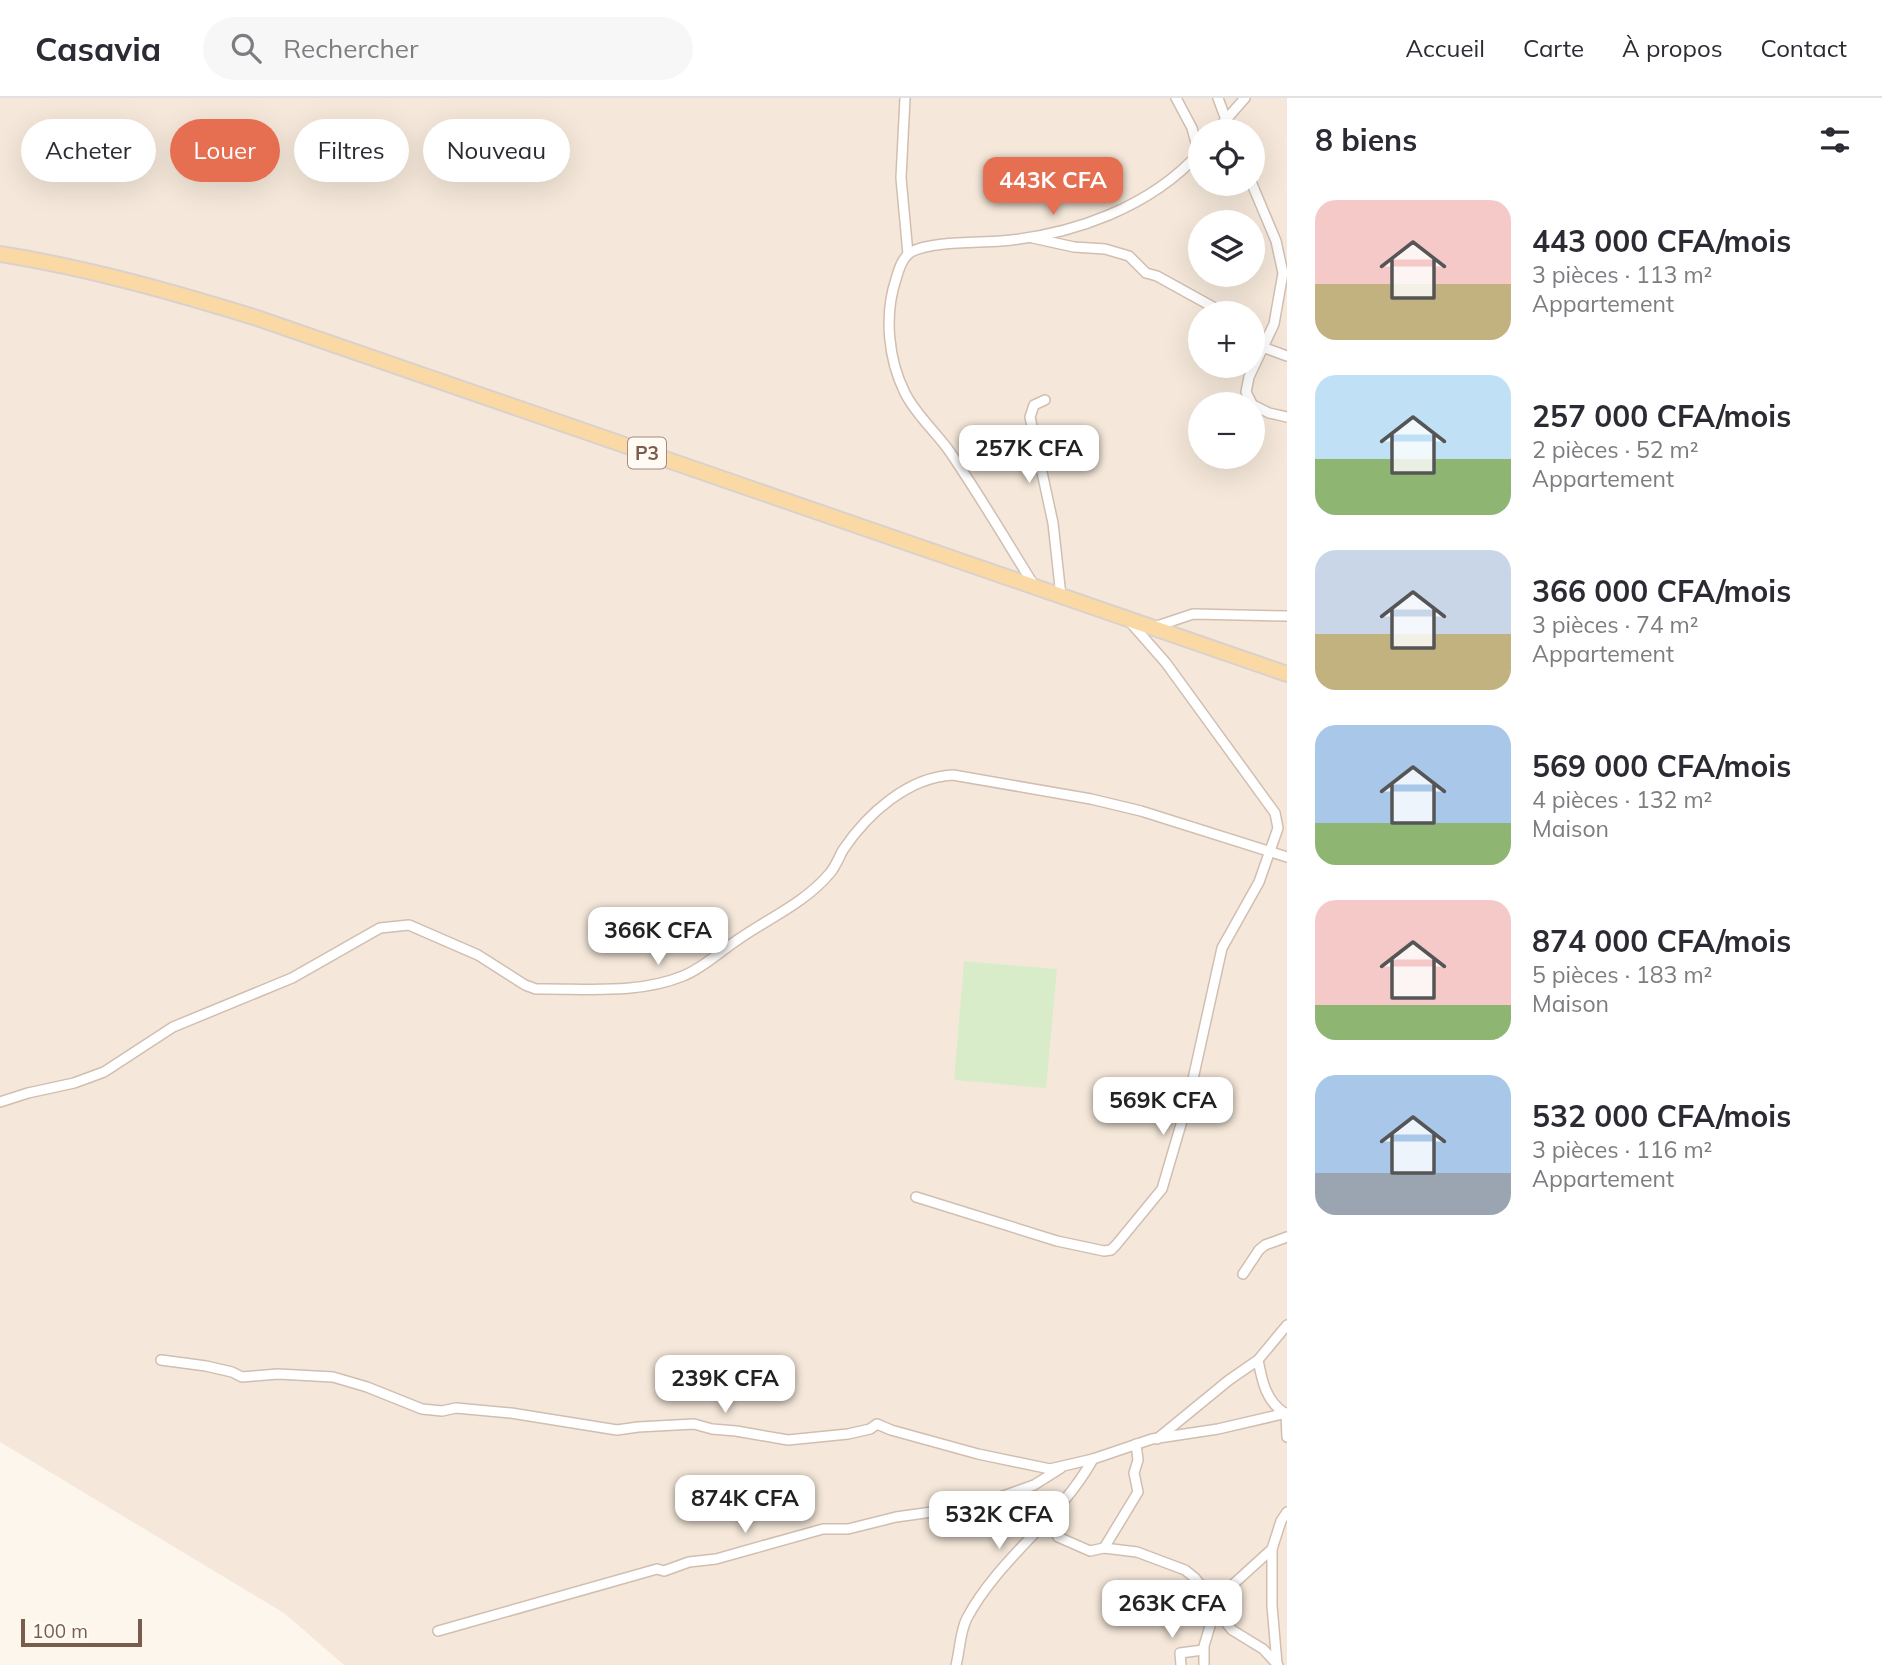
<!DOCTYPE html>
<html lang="fr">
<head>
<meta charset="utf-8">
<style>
  body { margin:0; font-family:Mulish,sans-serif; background:#f7f7f7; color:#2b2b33; height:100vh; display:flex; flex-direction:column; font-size:26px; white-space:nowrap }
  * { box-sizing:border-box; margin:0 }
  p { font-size:23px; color:#7c7c81 }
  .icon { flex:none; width:38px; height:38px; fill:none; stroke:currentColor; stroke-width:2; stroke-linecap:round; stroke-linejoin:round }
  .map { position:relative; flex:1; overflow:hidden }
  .sheet { display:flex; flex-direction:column; background:#fff; width:595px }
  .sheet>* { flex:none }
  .guide { position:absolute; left:21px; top:21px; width:665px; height:63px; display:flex; gap:14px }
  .buttons { position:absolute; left:1188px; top:21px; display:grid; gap:14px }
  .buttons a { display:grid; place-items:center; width:77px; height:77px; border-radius:50%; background:#fff; box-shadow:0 7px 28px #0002; font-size:35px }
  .scale { position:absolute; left:21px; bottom:18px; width:121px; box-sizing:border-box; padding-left:7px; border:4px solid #7a5c4d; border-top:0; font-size:19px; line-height:24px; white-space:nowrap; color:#7a5c4d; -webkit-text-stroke:5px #fffaf3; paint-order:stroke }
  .price { position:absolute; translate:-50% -60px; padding:0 16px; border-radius:14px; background:#fff; color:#222; font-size:23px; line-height:46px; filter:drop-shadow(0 2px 4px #0008) }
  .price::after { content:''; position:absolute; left:50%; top:42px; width:21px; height:16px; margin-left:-10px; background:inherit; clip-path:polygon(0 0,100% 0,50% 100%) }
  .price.active { background:#e76f51; color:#fff }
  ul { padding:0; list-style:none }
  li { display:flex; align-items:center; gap:21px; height:175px; padding:0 28px }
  li span { display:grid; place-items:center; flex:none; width:196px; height:140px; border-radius:21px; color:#555 }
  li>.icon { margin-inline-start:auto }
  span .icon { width:84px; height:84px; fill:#fffc; stroke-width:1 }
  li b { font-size:30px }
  h2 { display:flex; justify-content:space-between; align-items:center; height:84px; padding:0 28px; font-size:30px }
  .tag { padding:0 24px; border-radius:32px; background:#fff; box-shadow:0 7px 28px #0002; font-size:24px; line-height:63px }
  .tag.active { background:#e76f51; color:#fff }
  header { display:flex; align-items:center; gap:42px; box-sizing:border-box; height:98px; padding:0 35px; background:#fff; border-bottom:2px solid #e1e1e2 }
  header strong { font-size:33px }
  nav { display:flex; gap:38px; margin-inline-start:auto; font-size:24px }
  .search { width:490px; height:63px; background:#f7f7f7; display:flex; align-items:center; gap:18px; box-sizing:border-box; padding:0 24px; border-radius:38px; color:#7c7c81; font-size:26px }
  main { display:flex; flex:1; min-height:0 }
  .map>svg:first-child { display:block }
  .residential { fill:#f5e8da; fill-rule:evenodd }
  .green { fill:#d8ecc9 }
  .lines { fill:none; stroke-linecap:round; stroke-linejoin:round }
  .street-casing { stroke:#d1beb0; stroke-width:12 }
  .primary-casing { stroke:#dad1cd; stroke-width:18 }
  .street { stroke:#fff; stroke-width:9 }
  .primary { stroke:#fbd9a5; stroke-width:14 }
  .labels { text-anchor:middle; stroke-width:5; stroke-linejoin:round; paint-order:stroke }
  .shield { fill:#fffaf3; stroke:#a28b7f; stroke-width:2 }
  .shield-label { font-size:19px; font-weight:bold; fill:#7a5c4d }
</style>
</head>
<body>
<header>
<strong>Casavia</strong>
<div class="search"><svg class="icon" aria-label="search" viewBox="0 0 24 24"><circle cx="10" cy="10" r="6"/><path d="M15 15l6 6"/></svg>Rechercher</div>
<nav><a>Accueil</a><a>Carte</a><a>À propos</a><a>Contact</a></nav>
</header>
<main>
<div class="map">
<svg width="1287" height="1567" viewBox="0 0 1287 1567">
  <rect width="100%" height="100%" fill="#fdf6ec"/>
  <path class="residential" d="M 0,0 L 1287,0 L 1287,1567 L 344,1567 L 284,1515 L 0,1344 ZM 1200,33 L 1253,33 L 1253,86 L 1200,86 ZM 1200,124 L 1253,124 L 1253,177 L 1200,177 ZM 1200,215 L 1253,215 L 1253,268 L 1200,268 ZM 1200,306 L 1253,306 L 1253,359 L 1200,359 Z"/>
  <path class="green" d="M 964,863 L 1057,871 L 1046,990 L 954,982 Z"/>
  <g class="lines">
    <defs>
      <g id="street">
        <path d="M 905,0 L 901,80 L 908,156"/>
        <path d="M 1176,0 L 1192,30 L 1199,56"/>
        <path d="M 1218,0 L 1230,33"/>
        <path d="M 1216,33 L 1245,0"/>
        <path d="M 1252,86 L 1276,143 L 1283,175 L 1274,226 L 1249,279 L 1246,294 L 1252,306"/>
        <path d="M 1033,140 L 1074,149 L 1105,151 L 1129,158 L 1146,175 L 1157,178 L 1213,209 L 1221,215"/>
        <path d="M 1253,242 L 1265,250 L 1287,258"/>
        <path d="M 1045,302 L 1034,307 L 1030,319 L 1053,425 L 1061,498"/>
        <path d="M 1253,307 L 1269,315 L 1287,319"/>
        <path d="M 1035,489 C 1007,444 980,398 950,354 C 936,334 916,317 905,295 C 888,261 884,217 896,181 C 899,171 902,160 911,154 C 931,143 978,145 1001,143 C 1073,137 1151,109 1200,54"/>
        <path d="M 1154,529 L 1193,516 L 1287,518"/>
        <path d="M 0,1004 L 28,995 L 74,985 L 104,974 L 173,929 L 292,880 L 380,830 L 409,827 L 478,857 L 525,887 L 536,891 C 585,890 636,897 683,878 C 703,870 718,855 736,843 C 767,821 805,805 830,775 C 836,768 839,759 843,752 C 867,716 908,679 953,677 L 1091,701 L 1141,713 L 1287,759"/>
        <path d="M 916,1099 L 1057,1143 L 1104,1153 L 1111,1152 L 1116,1147 L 1162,1091 L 1189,999 L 1222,850 L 1259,784 L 1278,730 L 1275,715 L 1166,565 L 1130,524"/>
        <path d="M 1243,1176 L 1259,1152 L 1265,1147 L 1287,1139"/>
        <path d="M 161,1262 L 206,1268 L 232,1274 L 242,1279 L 278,1276 L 333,1279 L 367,1289 L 422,1311 L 442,1313 L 456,1310 L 511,1315 L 617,1332 L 638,1329 L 694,1326 L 712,1331 L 736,1333 L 788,1342 L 848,1336 L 870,1331 L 877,1326 L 891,1332 L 978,1356 L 1050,1371 L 1093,1361 L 1152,1341 L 1218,1331 L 1287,1315"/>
        <path d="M 1258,1262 C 1262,1283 1266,1304 1286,1316 L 1287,1339"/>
        <path d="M 1157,1341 L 1229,1282 L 1258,1262 L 1287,1227"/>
        <path d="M 1050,1419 L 1058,1439 L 1090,1453 L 1104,1450 L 1137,1454 L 1185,1472 L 1195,1480 L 1206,1494 L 1209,1504 L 1232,1532 L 1263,1551 L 1278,1567"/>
        <path d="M 1104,1450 L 1138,1394 L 1134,1375 L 1138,1362 L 1136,1346"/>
        <path d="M 1272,1451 L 1272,1508 L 1277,1566"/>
        <path d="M 438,1533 L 657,1471 L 664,1473 L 689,1464 L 716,1461 L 823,1431 L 848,1431 L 896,1419 L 975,1408 L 1034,1387 L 1061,1370"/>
        <path d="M 956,1567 C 960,1552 960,1533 967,1520 C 999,1460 1060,1421 1093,1361"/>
        <path d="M 1181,1567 L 1180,1555 L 1203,1552"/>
        <path d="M 1204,1567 L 1204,1548 L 1210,1528 L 1209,1504 L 1217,1501 L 1272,1451 L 1281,1423 L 1287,1414"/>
      </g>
      <path id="primary" d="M 0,156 C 88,170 173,194 257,220 L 1287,576"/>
    </defs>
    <use href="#street" class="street-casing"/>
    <use href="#primary" class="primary-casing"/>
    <use href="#street" class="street"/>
    <use href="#primary" class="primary"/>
  </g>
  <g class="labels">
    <rect class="shield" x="628" y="339.5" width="38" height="31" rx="5"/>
    <g class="shield-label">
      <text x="647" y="362">P3</text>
    </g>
  </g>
</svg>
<div class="buttons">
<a><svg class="icon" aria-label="locate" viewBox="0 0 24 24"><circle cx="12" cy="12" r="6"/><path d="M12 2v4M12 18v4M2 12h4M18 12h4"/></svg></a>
<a><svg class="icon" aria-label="layers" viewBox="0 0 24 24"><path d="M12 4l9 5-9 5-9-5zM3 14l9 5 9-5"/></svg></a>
<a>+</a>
<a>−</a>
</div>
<div class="scale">100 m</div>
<b class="price active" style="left:1053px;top:119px">443K CFA</b>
<b class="price" style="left:1029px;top:387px">257K CFA</b>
<b class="price" style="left:658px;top:869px">366K CFA</b>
<b class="price" style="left:1163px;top:1039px">569K CFA</b>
<b class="price" style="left:725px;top:1317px">239K CFA</b>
<b class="price" style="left:745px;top:1437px">874K CFA</b>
<b class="price" style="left:999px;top:1453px">532K CFA</b>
<b class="price" style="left:1172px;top:1542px">263K CFA</b>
<div class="guide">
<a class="tag">Acheter</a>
<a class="tag active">Louer</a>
<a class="tag">Filtres</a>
<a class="tag">Nouveau</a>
</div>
</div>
<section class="sheet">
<h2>8 biens<svg class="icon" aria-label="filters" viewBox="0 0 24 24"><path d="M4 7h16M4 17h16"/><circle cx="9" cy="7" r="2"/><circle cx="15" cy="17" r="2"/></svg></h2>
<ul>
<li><span style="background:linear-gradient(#f6c9c9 60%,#c2b280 0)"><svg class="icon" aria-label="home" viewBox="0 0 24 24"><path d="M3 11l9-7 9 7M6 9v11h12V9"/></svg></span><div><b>443 000 CFA/mois</b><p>3 pièces · 113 m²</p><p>Appartement</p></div></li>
<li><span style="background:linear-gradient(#bfe0f5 60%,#8fb573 0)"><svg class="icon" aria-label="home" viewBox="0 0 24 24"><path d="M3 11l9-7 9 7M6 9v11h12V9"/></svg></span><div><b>257 000 CFA/mois</b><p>2 pièces · 52 m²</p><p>Appartement</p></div></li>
<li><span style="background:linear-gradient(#c9d6e8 60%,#c2b280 0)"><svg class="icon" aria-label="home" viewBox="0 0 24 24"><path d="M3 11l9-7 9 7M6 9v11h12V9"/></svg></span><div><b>366 000 CFA/mois</b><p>3 pièces · 74 m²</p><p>Appartement</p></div></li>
<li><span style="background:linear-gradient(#a9c7e8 70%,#8fb573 0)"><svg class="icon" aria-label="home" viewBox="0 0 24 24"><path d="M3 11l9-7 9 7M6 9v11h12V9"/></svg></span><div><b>569 000 CFA/mois</b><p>4 pièces · 132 m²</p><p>Maison</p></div></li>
<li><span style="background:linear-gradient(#f6c9c9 75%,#8fb573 0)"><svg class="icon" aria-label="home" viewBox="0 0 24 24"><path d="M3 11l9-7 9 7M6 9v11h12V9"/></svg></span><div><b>874 000 CFA/mois</b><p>5 pièces · 183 m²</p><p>Maison</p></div></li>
<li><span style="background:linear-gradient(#a9c7e8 70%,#9aa5b1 0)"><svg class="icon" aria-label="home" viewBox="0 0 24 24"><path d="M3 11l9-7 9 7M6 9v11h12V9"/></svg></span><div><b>532 000 CFA/mois</b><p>3 pièces · 116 m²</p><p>Appartement</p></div></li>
</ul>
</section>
</main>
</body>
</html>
